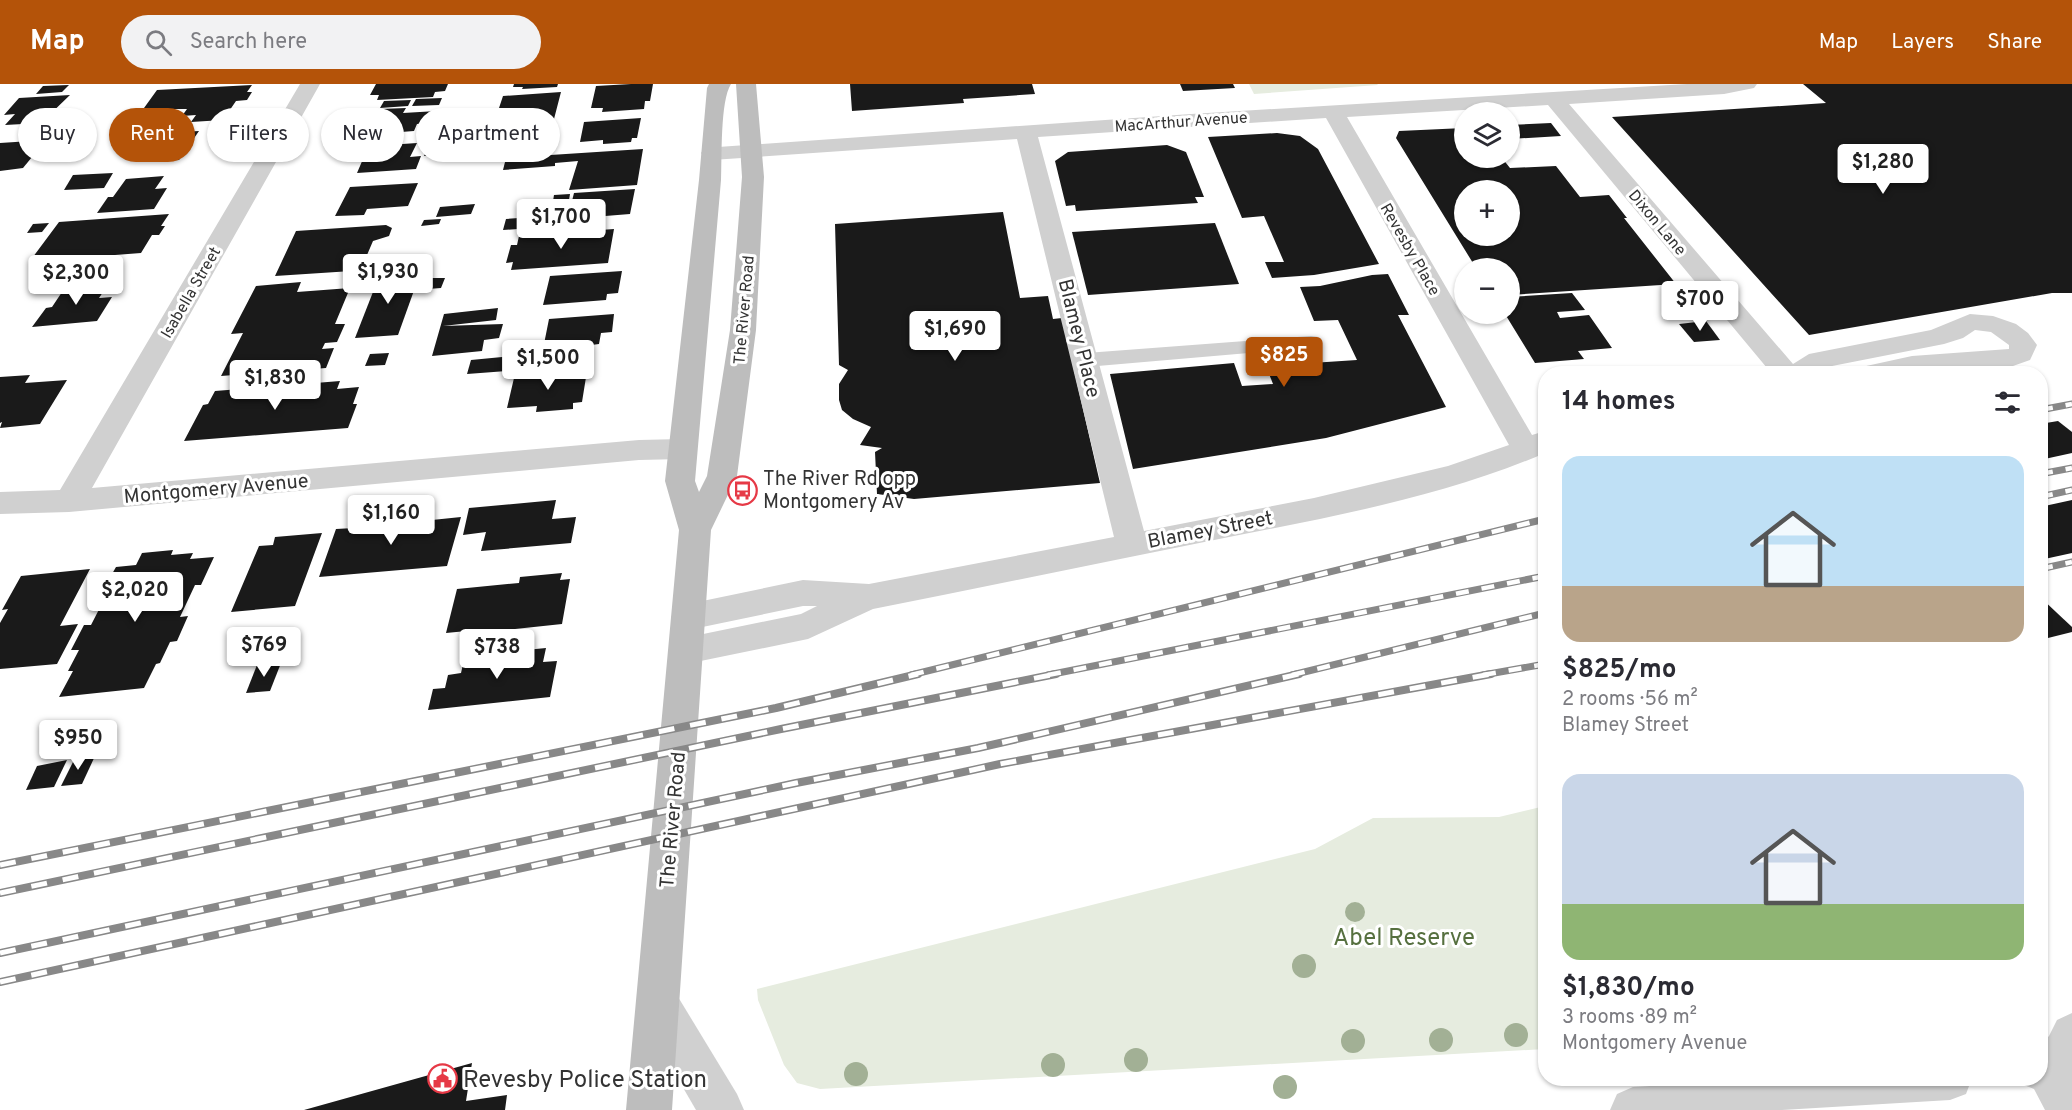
<!DOCTYPE html>
<html lang="en">
<head>
<meta charset="utf-8">
<style>
  body { margin:0; font-family:Overpass,sans-serif; background:#f2f2f3; color:#2b2b33; height:100vh; display:flex; flex-direction:column; font-size:22px; white-space:nowrap }
  * { box-sizing:border-box; margin:0 }
  p { font-size:20px; color:#7c7c81 }
  .icon { flex:none; width:33px; height:33px; fill:none; stroke:currentColor; stroke-width:2; stroke-linecap:round; stroke-linejoin:round }
  .map { position:relative; flex:1; overflow:hidden }
  .panel { position:absolute; left:1538px; top:282px; width:510px; height:720px; display:flex; flex-direction:column; background:#fff; border-radius:24px; box-shadow:0 2px 4px #0004 }
  .panel>* { flex:none }
  .banner { position:absolute; left:18px; top:24px; width:570px; height:54px; display:flex; gap:12px }
  .controls { position:absolute; left:1454px; top:18px; display:grid; gap:12px }
  .controls a { display:grid; place-items:center; width:66px; height:66px; border-radius:50%; background:#fff; box-shadow:0 2px 4px #0004; font-size:30px }
  .price { position:absolute; translate:-50% -51px; padding:0 14px; border-radius:6px; background:#fff; color:#222; font-size:20px; line-height:39px; filter:drop-shadow(0 2px 3px #0008) }
  .price::after { content:''; position:absolute; left:50%; top:36px; width:18px; height:14px; margin-left:-9px; background:inherit; clip-path:polygon(0 0,100% 0,50% 100%) }
  .price.current { background:#b45309; color:#fff }
  ul { padding:0; list-style:none }
  li { display:grid; align-content:center; gap:12px; height:318px; padding:0 24px }
  li span { display:grid; place-items:center; height:186px; border-radius:18px; color:#555 }
  li>.icon { margin-inline-start:auto }
  span .icon { width:108px; height:108px; fill:#fffc; stroke-width:1 }
  li b { font-size:26px }
  h2 { display:flex; justify-content:space-between; align-items:center; height:72px; padding:0 24px; font-size:26px }
  .chip { padding:0 21px; border-radius:27px; background:#fff; box-shadow:0 2px 4px #0004; font-size:21px; line-height:54px }
  .chip.current { background:#b45309; color:#fff }
  header { display:flex; align-items:center; gap:36px; box-sizing:border-box; height:84px; padding:0 30px; background:#b45309; color:#fff }
  header strong { font-size:28px }
  nav { display:flex; gap:33px; margin-inline-start:auto; font-size:21px }
  .search { width:420px; height:54px; background:#f2f2f3; display:flex; align-items:center; gap:15px; box-sizing:border-box; padding:0 21px; border-radius:33px; color:#7c7c81; font-size:22px }
  .map>svg:first-child { display:block }
  .green { fill:#e6ecdf }
  .building { fill:#1a1a1a; fill-rule:evenodd }
  .lines { fill:none; stroke-linecap:round; stroke-linejoin:round }
  .service { fill:#d0d0d0; fill-rule:evenodd }
  .minor { fill:#d0d0d0; fill-rule:evenodd }
  .tertiary { fill:#d0d0d0; fill-rule:evenodd }
  .secondary { fill:#bdbdbd; fill-rule:evenodd }
  .rail-far1-casing { stroke:#888; stroke-width:7 }
  .rail-casing { stroke:#888; stroke-width:8 }
  .rail-far1 { stroke:#fff; stroke-width:4.5; stroke-dasharray:13; stroke-linecap:butt }
  .rail { stroke:#fff; stroke-width:5; stroke-dasharray:16; stroke-linecap:butt }
  .tree { fill:#a2b095 }
  .labels { text-anchor:middle; stroke-width:6; stroke-linejoin:round; paint-order:stroke }
  .far-street-label { font-size:16px; fill:#333; stroke:#fff }
  .street-label { font-size:20px; fill:#333; stroke:#fff }
  .poi-label { font-size:20px; fill:#333; stroke:#fff; text-anchor:start }
  .near-park-label { font-size:24px; fill:#56703f; stroke:#fff }
  .near-poi-label { font-size:24px; fill:#333; stroke:#fff; text-anchor:start }
</style>
</head>
<body>
<header>
<strong>Map</strong>
<div class="search"><svg class="icon" aria-label="search" viewBox="0 0 24 24"><circle cx="10" cy="10" r="6"/><path d="M15 15l6 6"/></svg>Search here</div>
<nav><a>Map</a><a>Layers</a><a>Share</a></nav>
</header>
<div class="map">
<svg width="2072" height="1026" viewBox="0 0 2072 1026">
  <rect width="100%" height="100%" fill="#fff"/>
  <g class="green">
    <path d="M 1249,0 L 1377,0 L 1378,1 L 1254,10 Z"/>
    <path d="M 1545,722 L 1545,965 L 820,1005 L 797,999 L 784,981 L 758,916 L 757,905 L 1315,765 L 1373,734 L 1499,733 Z"/>
  </g>
  <g class="building">
    <path d="M 376,0 L 448,0 L 445,7 L 435,8 L 433,13 L 377,16 L 379,11 L 370,11 Z"/>
    <path d="M 514,0 L 558,0 L 557,3 L 522,5 L 523,3 L 513,3 Z"/>
    <path d="M 631,0 L 653,0 L 650,17 L 645,17 L 644,25 L 602,28 L 603,24 L 591,24 L 596,2 Z"/>
    <path d="M 850,0 L 1032,0 L 1035,10 L 963,15 L 964,19 L 852,27 Z"/>
    <path d="M 1180,0 L 1233,0 L 1235,4 L 1183,7 Z"/>
    <path d="M 1803,0 L 2072,0 L 2072,209 L 2052,209 L 1809,251 L 1612,33 L 1826,19 Z"/>
    <path d="M 69,1 L 62,8 L 36,10 L 43,2 Z"/>
    <path d="M 252,1 L 247,8 L 252,8 L 247,16 L 236,17 L 223,36 L 191,38 L 196,31 L 182,32 L 187,25 L 173,25 L 162,40 L 131,42 L 157,6 Z"/>
    <path d="M 561,8 L 554,35 L 520,38 L 521,34 L 509,35 L 512,27 L 498,27 L 503,12 Z"/>
    <path d="M 70,11 L 41,39 L 5,41 L 15,30 L 4,31 L 19,14 Z"/>
    <path d="M 442,14 L 439,21 L 412,22 L 416,15 Z"/>
    <path d="M 411,16 L 408,22 L 380,24 L 384,17 Z"/>
    <path d="M 406,24 L 403,29 L 437,27 L 431,39 L 417,40 L 414,47 L 388,49 L 385,55 L 360,56 L 363,46 L 359,47 L 367,31 L 377,31 L 380,25 Z"/>
    <path d="M 641,34 L 637,54 L 632,54 L 631,58 L 603,60 L 603,56 L 580,58 L 584,38 Z"/>
    <path d="M 1551,39 L 1561,52 L 1509,55 L 1509,41 Z"/>
    <path d="M 1464,44 L 1464,74 L 1502,74 L 1510,84 L 1556,82 L 1580,113 L 1609,111 L 1627,134 L 1624,134 L 1676,200 L 1509,211 L 1509,184 L 1476,184 L 1396,54 L 1399,47 ZM 1464,106 L 1509,106 L 1509,152 L 1464,152 Z"/>
    <path d="M 199,47 L 179,76 L 138,78 L 150,62 L 137,63 L 146,50 Z"/>
    <path d="M 1277,49 L 1300,52 L 1318,65 L 1379,180 L 1314,191 L 1272,194 L 1265,178 L 1284,178 L 1264,132 L 1242,134 L 1208,53 Z"/>
    <path d="M 46,56 L 23,84 L 0,87 L 0,59 Z"/>
    <path d="M 446,56 L 440,71 L 424,72 L 431,57 Z"/>
    <path d="M 417,59 L 410,73 L 421,72 L 416,85 L 357,89 L 363,75 L 353,75 L 359,63 Z"/>
    <path d="M 90,61 L 85,68 L 68,69 L 74,62 Z"/>
    <path d="M 1167,61 L 1186,68 L 1204,113 L 1195,113 L 1198,119 L 1076,127 L 1075,121 L 1066,122 L 1055,77 L 1068,68 Z"/>
    <path d="M 643,65 L 637,101 L 569,106 L 578,77 L 555,79 L 555,82 L 503,86 L 506,74 Z"/>
    <path d="M 113,89 L 104,104 L 64,106 L 73,91 Z"/>
    <path d="M 164,92 L 155,105 L 167,104 L 154,125 L 97,129 L 108,113 L 113,113 L 126,95 Z"/>
    <path d="M 418,99 L 408,122 L 367,125 L 364,131 L 335,132 L 350,103 Z"/>
    <path d="M 635,105 L 630,130 L 568,135 L 568,131 L 552,133 L 556,118 L 572,117 L 574,109 Z"/>
    <path d="M 570,110 L 569,116 L 553,117 L 554,111 Z"/>
    <path d="M 475,120 L 471,130 L 436,133 L 440,123 Z"/>
    <path d="M 1003,128 L 1020,214 L 1048,212 L 1053,235 L 1062,234 L 1100,399 L 914,415 L 877,410 L 875,368 L 882,364 L 860,361 L 871,343 L 853,335 L 842,326 L 839,316 L 839,300 L 848,286 L 839,281 L 835,140 Z"/>
    <path d="M 169,130 L 161,142 L 165,142 L 159,151 L 152,151 L 141,169 L 102,172 L 95,183 L 56,186 L 64,175 L 30,177 L 59,138 Z"/>
    <path d="M 548,132 L 545,143 L 503,146 L 506,135 Z"/>
    <path d="M 441,135 L 439,140 L 421,142 L 424,136 Z"/>
    <path d="M 49,139 L 42,148 L 27,149 L 33,140 Z"/>
    <path d="M 1215,139 L 1239,200 L 1088,211 L 1072,148 Z"/>
    <path d="M 386,141 L 392,144 L 389,152 L 373,157 L 367,171 L 379,173 L 376,182 L 367,186 L 275,192 L 296,147 Z"/>
    <path d="M 614,145 L 608,179 L 511,186 L 513,178 L 506,179 L 511,161 L 517,161 L 519,152 Z"/>
    <path d="M 427,177 L 425,182 L 406,184 L 409,178 Z"/>
    <path d="M 421,187 L 398,251 L 355,254 L 380,190 Z"/>
    <path d="M 622,187 L 618,209 L 607,210 L 606,216 L 543,221 L 550,192 Z"/>
    <path d="M 1388,190 L 1409,231 L 1398,231 L 1446,323 L 1326,354 L 1133,385 L 1110,290 L 1234,279 L 1242,302 L 1273,300 L 1264,277 L 1294,275 L 1296,280 L 1357,276 L 1338,236 L 1314,237 L 1300,203 L 1320,202 L 1372,191 Z"/>
    <path d="M 431,194 L 445,194 L 441,204 L 428,205 Z"/>
    <path d="M 301,198 L 297,208 L 350,204 L 335,240 L 345,240 L 337,258 L 325,259 L 322,265 L 334,264 L 326,284 L 221,292 L 243,249 L 231,250 L 256,202 Z"/>
    <path d="M 109,199 L 99,214 L 112,213 L 97,237 L 32,243 L 46,224 L 52,223 L 66,202 Z"/>
    <path d="M 1572,209 L 1585,226 L 1557,228 L 1560,234 L 1589,231 L 1612,264 L 1578,267 L 1584,275 L 1535,279 L 1505,230 L 1509,230 L 1509,213 Z"/>
    <path d="M 498,224 L 496,236 L 443,242 L 503,240 L 499,254 L 484,256 L 482,267 L 432,272 L 444,230 Z"/>
    <path d="M 614,230 L 612,248 L 601,249 L 599,260 L 584,262 L 583,272 L 573,272 L 571,282 L 543,284 L 545,275 L 527,275 L 529,261 L 544,260 L 549,235 Z"/>
    <path d="M 1706,237 L 1720,256 L 1694,258 L 1679,240 Z"/>
    <path d="M 389,269 L 385,281 L 365,282 L 370,270 Z"/>
    <path d="M 523,271 L 519,286 L 467,290 L 471,276 Z"/>
    <path d="M 587,287 L 582,318 L 573,319 L 573,325 L 536,328 L 537,322 L 507,324 L 514,294 Z"/>
    <path d="M 30,291 L 25,299 L 67,296 L 40,340 L 0,344 L 2,338 L 0,339 L 0,293 Z"/>
    <path d="M 340,297 L 337,305 L 359,303 L 353,320 L 357,320 L 348,344 L 184,357 L 203,321 L 208,320 L 215,307 Z"/>
    <path d="M 2058,337 L 2072,348 L 2072,369 L 2040,376 L 2040,340 Z"/>
    <path d="M 556,416 L 552,435 L 576,433 L 571,459 L 481,467 L 486,448 L 463,451 L 469,424 Z"/>
    <path d="M 2072,416 L 2072,469 L 2040,476 L 2040,423 Z"/>
    <path d="M 433,432 L 432,436 L 461,433 L 447,482 L 319,493 L 336,445 L 354,444 L 356,438 Z"/>
    <path d="M 322,449 L 295,522 L 231,528 L 259,462 L 273,461 L 275,453 Z"/>
    <path d="M 173,466 L 171,471 L 193,469 L 190,475 L 214,473 L 201,501 L 195,501 L 180,533 L 188,532 L 177,557 L 170,558 L 160,579 L 156,580 L 144,604 L 59,613 L 73,587 L 68,587 L 79,566 L 71,566 L 84,541 L 91,541 L 110,504 L 104,504 L 116,483 L 136,481 L 142,469 Z"/>
    <path d="M 90,485 L 60,542 L 78,540 L 57,580 L 0,585 L 0,539 L 8,525 L 2,526 L 21,492 Z"/>
    <path d="M 562,489 L 560,496 L 570,495 L 562,540 L 476,549 L 477,546 L 446,549 L 457,505 L 519,499 L 520,493 Z"/>
    <path d="M 2040,513 L 2072,543 L 2072,548 L 2040,556 Z"/>
    <path d="M 546,564 L 543,578 L 557,577 L 550,613 L 428,626 L 433,605 L 445,604 L 448,591 L 461,589 L 465,572 Z"/>
    <path d="M 281,579 L 270,607 L 246,609 L 257,581 Z"/>
    <path d="M 95,672 L 82,700 L 61,702 L 75,674 Z"/>
    <path d="M 67,676 L 54,703 L 26,706 L 37,682 Z"/>
    <path d="M 472,979 L 466,1017 L 507,1011 L 505,1026 L 304,1026 Z"/>
  </g>
  <g class="lines">
    <path class="service" d="M 1311,252 L 1318,253 L 1321,258 L 1318,263 L 1086,283 L 1079,281 L 1075,276 L 1079,271 L 1086,269 Z"/>
    <g class="minor">
      <path d="M 300,0 L 320,0 L 92,404 L 639,356 L 682,355 L 692,358 L 697,365 L 692,372 L 682,375 L 639,376 L 69,428 L 0,430 L 0,408 L 60,406 Z"/>
      <path d="M 1687,0 L 1757,0 L 1754,4 L 1724,10 L 1569,20 L 1793,280 L 1809,270 L 1931,246 L 1970,230 L 1993,232 L 2016,240 L 2028,249 L 2037,261 L 2030,276 L 2013,282 L 1914,290 L 1854,290 L 1857,284 L 1912,272 L 2009,265 L 2009,261 L 1991,248 L 1975,246 L 1963,254 L 1944,260 L 1827,283 L 1817,290 L 1772,290 L 1548,21 L 1347,33 L 1532,351 L 1545,347 L 1545,369 C 1445,412 1336,432 1229,453 C 1111,477 992,501 873,525 L 808,555 L 686,580 L 674,576 L 669,566 L 674,556 L 801,530 L 817,522 L 803,522 L 688,546 L 676,542 L 671,533 L 676,524 L 688,520 L 803,496 L 869,500 L 1114,453 L 1017,55 L 712,76 L 704,74 L 701,69 L 704,64 L 1191,30 ZM 1326,34 L 1509,361 L 1448,382 L 1314,414 L 1144,447 L 1038,53 Z"/>
    </g>
    <g class="tertiary">
      <path d="M 657,897 L 672,903 L 737,1010 L 744,1026 L 696,1026 L 642,933 L 636,918 L 642,903 Z"/>
      <path d="M 2072,929 L 2072,1026 L 2045,1026 L 2034,1005 L 2024,1001 L 2022,994 L 2040,994 L 2040,961 L 2049,952 L 2057,936 Z"/>
      <path d="M 1711,994 L 1972,994 L 1966,1010 L 1950,1016 L 1782,1026 L 1610,1026 L 1617,1010 L 1633,1003 L 1683,1000 Z"/>
    </g>
    <path class="secondary" d="M 709,0 L 731,0 C 720,17 722,74 721,96 L 695,397 L 699,408 L 707,392 L 730,246 L 742,93 L 736,0 L 756,0 L 764,93 L 756,246 L 737,392 L 711,446 L 672,1026 L 626,1026 L 679,446 L 665,397 L 699,96 L 707,4 Z"/>
    <defs>
      <g id="rail-far1">
        <path d="M 2040,326 L 2072,320"/>
        <path d="M 2040,390 L 2072,384"/>
        <path d="M 2040,413 L 2072,406"/>
        <path d="M 2040,485 L 2072,478"/>
        <path d="M 911,591 L 1545,435"/>
        <path d="M 1048,591 L 1545,492"/>
        <path d="M 1292,591 L 1545,529"/>
        <path d="M 1483,591 L 1545,580"/>
      </g>
      <g id="rail">
        <path d="M 0,781 L 776,624 L 918,590"/>
        <path d="M 0,809 L 781,645 L 1056,590"/>
        <path d="M 0,869 L 796,699 L 978,664 L 1299,590"/>
        <path d="M 0,898 L 1000,680 L 1491,590"/>
      </g>
    </defs>
    <use href="#rail-far1" class="rail-far1-casing"/>
    <use href="#rail" class="rail-casing"/>
    <use href="#rail-far1" class="rail-far1"/>
    <use href="#rail" class="rail"/>
  </g>
  <g class="tree">
    <circle cx="1355" cy="828" r="10"/>
    <circle cx="1304" cy="882" r="12"/>
    <circle cx="1516" cy="951" r="12"/>
    <circle cx="1441" cy="956" r="12"/>
    <circle cx="1353" cy="957" r="12"/>
    <circle cx="1136" cy="976" r="12"/>
    <circle cx="1053" cy="981" r="12"/>
    <circle cx="856" cy="990" r="12"/>
    <circle cx="1285" cy="1003" r="12"/>
  </g>
  <defs>
    <symbol id="bus-ring" viewBox="-11 -11 22 22"><circle r="9.5" fill="#fff" stroke="#e63946" stroke-width="1.5"/><path d="M-5-6H5V4H4V6H2V4H-2V6H-4V4H-5ZM-3.5-4V0h7V-4ZM-3.5 1.2v1.5H-2V1.2ZM2 1.2v1.5H3.5V1.2Z" fill="#e63946"/></symbol>
    <symbol id="civic-ring" viewBox="-11 -11 22 22"><circle r="9.5" fill="#fff" stroke="#e63946" stroke-width="1.5"/><path d="M-.6-6.5H3V-4.5H.6V-3L4-1V1h2V6H-6V1h2V-1L-.6-3ZM-1.2 2.5V6h2.4V2.5Z" fill="#e63946"/></symbol>
  </defs>
  <g fill-rule="evenodd">
    <use href="#bus-ring" x="726" y="390" width="33" height="33"/>
    <use href="#civic-ring" x="426" y="978" width="33" height="33"/>
  </g>
  <g class="labels">
    <g class="far-street-label">
      <text transform="translate(1181 37) rotate(-4)" y="6">MacArthur Avenue</text>
      <text transform="translate(1658 138) rotate(50)" y="6">Dixon Lane</text>
      <text transform="translate(1411 165) rotate(60)" y="6">Revesby Place</text>
      <text transform="translate(190 208) rotate(-60)" y="6">Isabella Street</text>
      <text transform="translate(743 226) rotate(-85)" y="6">The River Road</text>
    </g>
    <g class="street-label">
      <text transform="translate(1080 254) rotate(76)" y="7">Blamey Place</text>
      <text transform="translate(216 404) rotate(-5)" y="7">Montgomery Avenue</text>
      <text transform="translate(1210 445) rotate(-11)" y="7">Blamey Street</text>
      <text transform="translate(672 736) rotate(-85)" y="7">The River Road</text>
    </g>
    <g class="poi-label">
      <text x="763" y="401">The River Rd opp<tspan x="763" dy="23">Montgomery Av</tspan></text>
    </g>
    <g class="near-park-label">
      <text x="1404" y="861">Abel Reserve</text>
    </g>
    <g class="near-poi-label">
      <text x="463" y="1003">Revesby Police Station</text>
    </g>
  </g>
</svg>
<div class="controls">
<a><svg class="icon" aria-label="layers" viewBox="0 0 24 24"><path d="M12 4l9 5-9 5-9-5zM3 14l9 5 9-5"/></svg></a>
<a>+</a>
<a>−</a>
</div>
<b class="price" style="left:1883px;top:111px">$1,280</b>
<b class="price" style="left:561px;top:166px">$1,700</b>
<b class="price" style="left:388px;top:221px">$1,930</b>
<b class="price" style="left:76px;top:222px">$2,300</b>
<b class="price" style="left:1700px;top:248px">$700</b>
<b class="price" style="left:955px;top:278px">$1,690</b>
<b class="price current" style="left:1284px;top:304px">$825</b>
<b class="price" style="left:548px;top:307px">$1,500</b>
<b class="price" style="left:275px;top:327px">$1,830</b>
<b class="price" style="left:391px;top:462px">$1,160</b>
<b class="price" style="left:135px;top:539px">$2,020</b>
<b class="price" style="left:264px;top:594px">$769</b>
<b class="price" style="left:497px;top:596px">$738</b>
<b class="price" style="left:78px;top:687px">$950</b>
<div class="banner">
<a class="chip">Buy</a>
<a class="chip current">Rent</a>
<a class="chip">Filters</a>
<a class="chip">New</a>
<a class="chip">Apartment</a>
</div>
<section class="panel">
<h2>14 homes<svg class="icon" aria-label="filters" viewBox="0 0 24 24"><path d="M4 7h16M4 17h16"/><circle cx="9" cy="7" r="2"/><circle cx="15" cy="17" r="2"/></svg></h2>
<ul>
<li><span style="background:linear-gradient(#bfe0f5 70%,#b9a48a 0)"><svg class="icon" aria-label="home" viewBox="0 0 24 24"><path d="M3 11l9-7 9 7M6 9v11h12V9"/></svg></span><div><b>$825/mo</b><p>2 rooms · 56 m²</p><p>Blamey Street</p></div></li>
<li><span style="background:linear-gradient(#c9d6e8 70%,#8fb573 0)"><svg class="icon" aria-label="home" viewBox="0 0 24 24"><path d="M3 11l9-7 9 7M6 9v11h12V9"/></svg></span><div><b>$1,830/mo</b><p>3 rooms · 89 m²</p><p>Montgomery Avenue</p></div></li>
</ul>
</section>
</div>
</body>
</html>
